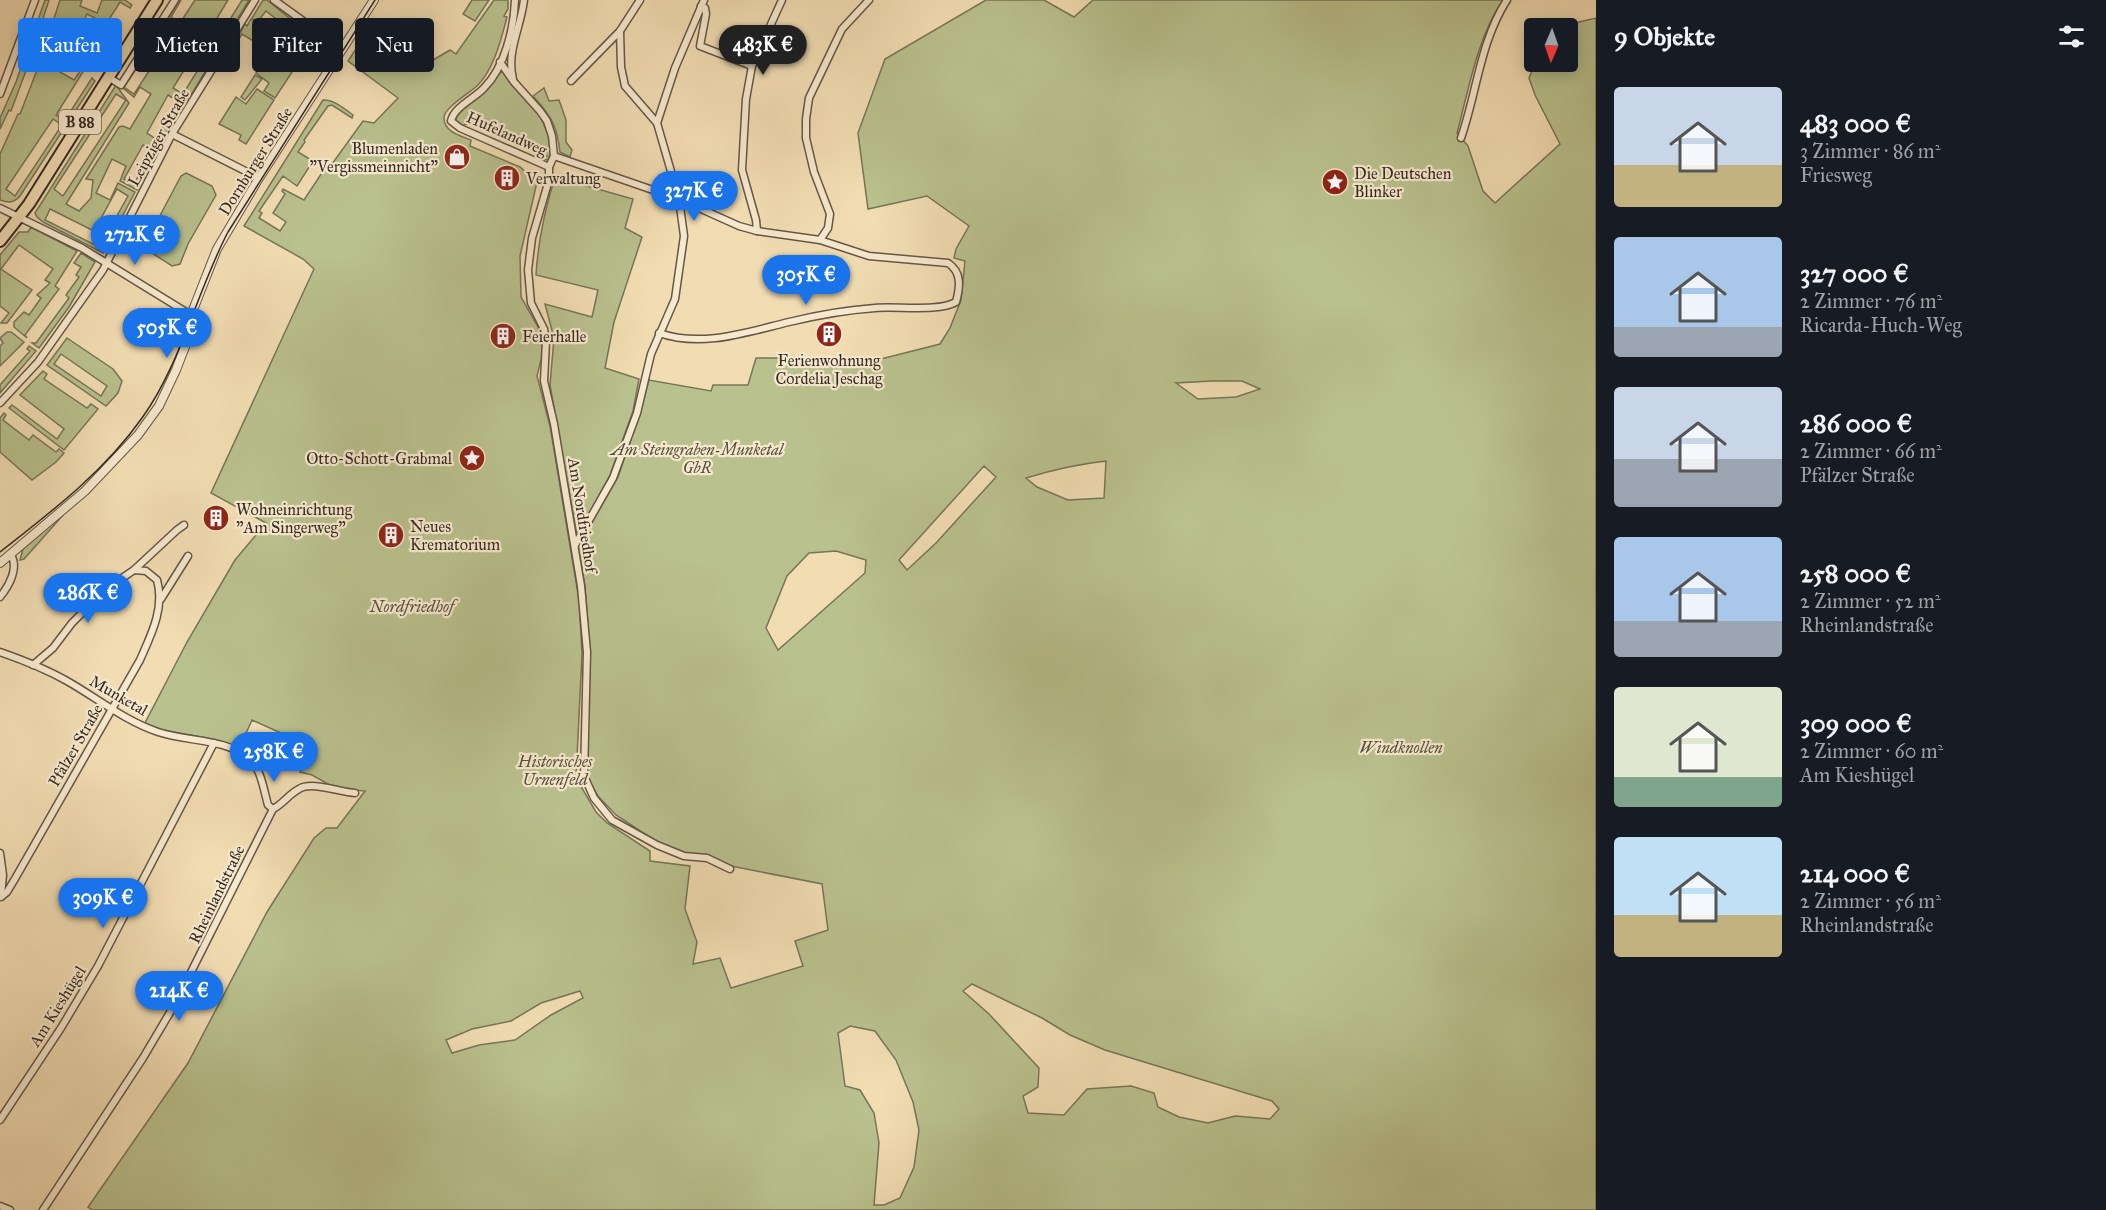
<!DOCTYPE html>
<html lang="de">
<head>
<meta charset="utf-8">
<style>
  body { margin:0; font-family:"IM FELL Great Primer",serif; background:#20242c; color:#f1f3f6; height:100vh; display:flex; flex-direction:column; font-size:22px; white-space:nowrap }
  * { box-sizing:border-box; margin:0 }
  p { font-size:20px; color:#9ea1a6 }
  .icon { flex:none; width:33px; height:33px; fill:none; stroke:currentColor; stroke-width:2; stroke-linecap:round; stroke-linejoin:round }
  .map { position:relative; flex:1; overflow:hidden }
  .drawer { display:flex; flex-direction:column; background:#171b24; width:510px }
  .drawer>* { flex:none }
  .banner { position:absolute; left:18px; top:18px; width:570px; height:54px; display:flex; gap:12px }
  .needle { width:39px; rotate:182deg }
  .tools { position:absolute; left:1524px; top:18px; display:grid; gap:12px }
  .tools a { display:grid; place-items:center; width:54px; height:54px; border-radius:6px; background:#171b24; box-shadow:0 3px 15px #0003; font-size:30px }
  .price { position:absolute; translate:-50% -51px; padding:0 14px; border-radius:21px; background:#1a73e8; color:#fff; font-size:20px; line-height:39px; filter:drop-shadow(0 2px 3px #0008) }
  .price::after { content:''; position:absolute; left:50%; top:36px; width:18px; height:14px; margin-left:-9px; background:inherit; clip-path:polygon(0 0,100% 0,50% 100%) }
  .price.selected { background:#222; color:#fff }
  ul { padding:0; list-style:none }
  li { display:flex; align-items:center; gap:18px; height:150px; padding:0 18px }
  li span { display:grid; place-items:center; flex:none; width:168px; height:120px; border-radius:6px; color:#555 }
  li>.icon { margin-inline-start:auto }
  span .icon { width:72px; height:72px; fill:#fffc; stroke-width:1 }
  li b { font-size:26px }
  h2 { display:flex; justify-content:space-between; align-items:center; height:72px; padding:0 18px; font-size:26px }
  .tag { padding:0 21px; border-radius:6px; background:#171b24; box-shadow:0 3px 15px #0003; font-size:21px; line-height:54px }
  .tag.selected { background:#1a73e8; color:#fff }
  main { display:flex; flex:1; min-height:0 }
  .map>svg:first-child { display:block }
  .green { fill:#b9c18e; stroke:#777559; stroke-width:1.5; fill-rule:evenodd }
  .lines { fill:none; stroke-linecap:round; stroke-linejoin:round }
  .minor-casing { stroke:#645648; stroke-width:9 }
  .tertiary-casing { stroke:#645648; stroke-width:10 }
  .primary-casing { stroke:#352924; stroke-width:14 }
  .minor { stroke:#f7e9ce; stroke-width:6 }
  .tertiary { stroke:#f7e9ce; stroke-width:8 }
  .primary { stroke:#f2ddb3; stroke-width:10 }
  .tram { stroke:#352924; stroke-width:1.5 }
  .labels { text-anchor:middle; stroke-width:4.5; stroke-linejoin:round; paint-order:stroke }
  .shield { fill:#f7e9ce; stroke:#6f6357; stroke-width:1.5 }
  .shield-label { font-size:15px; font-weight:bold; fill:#352924 }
  .street-label { font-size:16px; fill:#352924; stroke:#f7e9ce }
  .poi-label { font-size:16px; fill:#352924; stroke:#f7e9ce; text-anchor:start }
  .park-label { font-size:16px; font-style:italic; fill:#564f3e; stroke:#f7e9ce }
</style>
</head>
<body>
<main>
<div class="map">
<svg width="1596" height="1210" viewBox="0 0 1596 1210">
  <rect width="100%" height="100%" fill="#f2ddb3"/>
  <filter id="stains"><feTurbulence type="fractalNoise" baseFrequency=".00333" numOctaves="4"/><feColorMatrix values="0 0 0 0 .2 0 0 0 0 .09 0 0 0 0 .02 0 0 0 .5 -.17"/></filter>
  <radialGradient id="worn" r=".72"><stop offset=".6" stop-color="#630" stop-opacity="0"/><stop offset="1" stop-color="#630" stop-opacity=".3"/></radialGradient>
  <g class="green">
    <path d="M 45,0 L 49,0 L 35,43 L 36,44 L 11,111 L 9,110 L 0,129 L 0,118 L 16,82 Z"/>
    <path d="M 60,0 L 82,0 L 80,6 L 97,13 L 102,0 L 125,0 L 132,5 L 130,8 L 120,2 L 117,7 L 80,63 L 86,67 L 56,115 L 65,120 L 92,78 L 95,81 L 20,196 C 14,203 9,203 0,200 L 0,154 L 18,114 L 20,114 L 46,47 L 45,46 ZM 87,14 L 97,19 L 75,67 L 81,70 L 74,80 L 60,72 ZM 53,119 L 62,125 L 15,196 L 6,189 Z"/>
    <path d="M 179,0 L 181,0 L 171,17 L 180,23 L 195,0 L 228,0 L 203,41 L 213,47 L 242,0 L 249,0 L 216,54 L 165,22 Z"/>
    <path d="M 263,0 L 267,0 L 304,30 L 299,37 L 266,11 L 258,21 L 290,48 L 252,18 Z"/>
    <path d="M 472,0 L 489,0 L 475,21 L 463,14 Z"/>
    <path d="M 494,0 L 508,0 L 508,9 L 504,16 L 507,17 C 501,40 494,69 477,86 C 469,93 443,109 444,118 C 444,132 461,136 471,140 L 470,146 L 520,167 L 537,182 L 520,256 L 521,297 L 538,327 L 543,352 L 537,376 L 550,426 L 579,600 L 582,654 L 576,778 L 596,812 L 607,823 L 650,851 L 650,861 L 690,866 L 685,909 L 697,942 L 693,964 L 720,958 L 731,988 L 803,966 L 795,941 L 828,930 L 822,884 L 731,866 L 707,857 L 685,853 L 660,844 L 616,815 L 598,796 L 587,776 L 590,652 L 585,586 L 578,547 L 618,477 L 639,415 L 649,380 L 711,391 L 713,385 L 748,385 L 756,358 L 833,358 L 869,362 L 940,344 L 950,328 L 961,300 L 965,261 L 954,258 L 956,249 L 969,226 L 927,196 L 868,209 L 858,133 L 885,59 L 986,0 L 1044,0 L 1074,17 L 1093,0 L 1503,0 C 1478,35 1468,92 1457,133 L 1468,146 L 1483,191 L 1495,203 L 1560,144 L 1535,95 L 1529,78 L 1536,62 L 1568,62 L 1567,28 L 1579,22 L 1596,18 L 1596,1210 L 92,1210 L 88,1207 L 188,1063 L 267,912 L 314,838 L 326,828 L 337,828 L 365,791 L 335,788 L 312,775 L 300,772 L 312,747 L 252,720 L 239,749 L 211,739 L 158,729 L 145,723 L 187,642 L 235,560 L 266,523 L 211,493 L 314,269 L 303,259 L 244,226 L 323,100 C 333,99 345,109 353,115 L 352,118 L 332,105 L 328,106 L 304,140 L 305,142 L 298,152 L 313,161 L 297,186 L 283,176 L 259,211 L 262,213 L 259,218 L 280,231 L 286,222 L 273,213 L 285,194 L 282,191 L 283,189 L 304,200 L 329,162 L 332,164 L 363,121 L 374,123 L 398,98 L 348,61 L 367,32 L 421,67 L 450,50 L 456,54 ZM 1212,381 L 1242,381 L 1260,389 L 1236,397 L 1198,399 L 1176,383 ZM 1106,461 L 1104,498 L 1068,500 L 1037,487 L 1026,478 C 1052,470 1079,464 1106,461 ZM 984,466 L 996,477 L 936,543 L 907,570 L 899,560 ZM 836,551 L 866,560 L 865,573 L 778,650 L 766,628 L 787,576 L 809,553 ZM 972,984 L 1042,1018 L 1070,1035 L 1105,1050 L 1272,1101 L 1279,1109 L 1270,1119 L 1235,1116 L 1208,1123 L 1179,1117 L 1158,1107 L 1154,1093 L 1131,1086 L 1087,1089 L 1064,1115 L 1028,1113 L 1023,1096 L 1038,1087 L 1039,1068 L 989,1014 L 963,991 ZM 580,991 L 583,998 L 551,1015 L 515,1040 L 479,1045 L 452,1053 L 446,1040 L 472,1029 L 511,1021 L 541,1003 ZM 850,1026 L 875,1031 L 896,1060 L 913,1102 L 919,1130 L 914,1167 L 900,1198 L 884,1205 L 874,1205 L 879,1143 L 874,1113 L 860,1090 L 845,1086 L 838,1033 Z"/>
    <path d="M 251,19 L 292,51 L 293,50 L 302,57 L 275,98 L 264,91 L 269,83 L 256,73 L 271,49 L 262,43 L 260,45 L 242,34 L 233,49 L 232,48 L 245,24 L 247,26 Z"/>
    <path d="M 163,24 L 214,57 L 162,143 L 137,190 L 120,181 L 126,166 L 112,159 L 96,193 L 110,200 L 118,183 L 135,192 L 103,253 L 43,222 L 37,217 L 35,213 L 116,85 L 129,103 L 66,204 L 79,211 L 91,198 L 93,180 L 86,179 L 119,127 L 123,126 L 130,129 L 151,94 L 140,87 L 134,97 L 123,88 ZM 165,26 L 174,33 L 134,94 L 124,87 ZM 196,51 L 206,57 L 183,94 L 173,88 ZM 116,94 L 126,100 L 63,196 L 54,189 ZM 168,95 L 178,101 L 156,139 L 147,133 ZM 143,145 L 152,150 L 134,184 L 124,179 ZM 117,189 L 128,196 L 110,228 L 99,222 ZM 50,209 L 106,237 L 101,248 L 45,220 Z"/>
    <path d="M 499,72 L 503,72 C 513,88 529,99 539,115 C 546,126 555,150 548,160 L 540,159 L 547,156 L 468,123 L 460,127 L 456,122 L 457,114 L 480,95 Z"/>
    <path d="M 255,75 L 262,79 L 245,100 L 241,97 Z"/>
    <path d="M 544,88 L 549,101 L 559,100 L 566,120 L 566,142 L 572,150 L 570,157 L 560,152 C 557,125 551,116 533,96 Z"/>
    <path d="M 257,89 L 274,100 L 246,144 L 239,140 L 241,135 L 219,124 L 236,97 L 246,104 Z"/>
    <path d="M 186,173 L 212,186 L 216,195 L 188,244 L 180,264 L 172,266 L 149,251 L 146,242 L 181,176 Z"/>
    <path d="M 555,177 L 633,199 L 625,228 L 642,237 L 614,322 L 605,368 L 639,379 L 633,411 L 610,475 L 577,536 L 550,385 L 554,338 L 545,304 L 592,317 L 598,290 L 536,275 C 538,241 545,209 555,177 Z"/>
    <path d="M 31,227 L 77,251 L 55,286 L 59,289 L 25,335 L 27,338 L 14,327 L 14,322 L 24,312 L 29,315 L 41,298 L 37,295 L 50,283 L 45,280 L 53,269 L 19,245 L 1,269 L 32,290 L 7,323 L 1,323 L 9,313 L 0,306 L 0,255 L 19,232 L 28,232 Z"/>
    <path d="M 81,253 L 95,262 L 69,307 L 39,348 L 32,343 L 36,343 L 69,298 L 66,295 L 79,277 L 76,275 L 81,267 L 74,263 Z"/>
    <path d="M 7,332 L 11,332 L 24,342 L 0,366 L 0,346 L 3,343 L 0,338 Z"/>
    <path d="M 67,338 L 113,369 L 122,381 L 118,393 L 106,406 L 47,365 ZM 61,354 L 107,386 L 101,396 L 54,364 Z"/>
    <path d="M 29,346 L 36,351 L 0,393 L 0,385 L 30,351 L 27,349 Z"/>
    <path d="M 43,371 L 47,374 L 44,379 L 87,408 L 91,404 L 98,409 L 64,450 L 9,408 L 12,405 L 57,439 L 64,429 L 20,395 Z"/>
    <path d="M 4,413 L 6,415 L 3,420 L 29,440 L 33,435 L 56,452 L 59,449 L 64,453 L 56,462 L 32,480 L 0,452 L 0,418 Z"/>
    <path d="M 64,514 L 24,559 L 20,560 L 23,549 Z"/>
  </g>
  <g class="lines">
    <defs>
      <g id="minor">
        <path d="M 274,0 L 342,49"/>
        <path d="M 515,0 C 514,28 505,67 484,88 C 475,98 454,107 451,121 L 460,128 L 549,167"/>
        <path d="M 701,6 L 705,8 L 706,14 L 700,46 L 752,66"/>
        <path d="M 620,31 L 621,67 L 625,86 L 657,123"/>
        <path d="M 500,62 L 514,82 L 540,111 L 547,121 L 552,136 L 554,156 L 549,167 L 549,180 L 532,238 L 528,270 L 531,303 L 544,329 L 546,341 L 544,381 L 554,424 L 581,586 L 587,652 L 584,776 L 594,798 L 612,820 L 657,845 L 684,856 L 707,858 L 730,869"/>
        <path d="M 108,77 L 121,85 L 175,0"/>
        <path d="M 513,79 C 506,52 521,27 524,0"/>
        <path d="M 571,81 L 620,31 L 640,0"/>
        <path d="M 0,94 L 35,0"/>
        <path d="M 172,134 L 259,178"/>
        <path d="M 1461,138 C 1477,92 1480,42 1507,0"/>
        <path d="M 554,156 L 679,199 L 739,226 L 757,231 L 820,240 L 869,256 L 948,263 C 962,272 960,287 956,302 C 939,312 897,306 875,308 C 846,310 818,315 789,322 C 747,332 702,348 659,333"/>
        <path d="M 0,208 L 82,248 L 191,315"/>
        <path d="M 757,231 L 756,220 L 742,170 L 746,99 L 752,66 L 782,0"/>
        <path d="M 820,240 L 828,228 L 830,214 L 814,172 L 806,138 L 806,119 L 809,98 L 842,29 L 869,0"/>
        <path d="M 0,403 L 38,362 L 103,270 L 172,134 L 255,0"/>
        <path d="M 575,545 L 613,478 L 637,413 L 651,354 L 675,299 L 684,236 L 679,199 L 657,123 L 675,68 L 704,0"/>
        <path d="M 0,597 C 9,586 19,568 11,555"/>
        <path d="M 161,599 L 188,556"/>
        <path d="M 0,652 C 23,660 46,669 67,681 C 97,698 125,721 158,732 C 188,742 225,738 250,759 C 261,769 264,791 268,805 L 273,809"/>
        <path d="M 33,665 L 53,648 L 72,623 L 106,589 L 134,570 L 177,530 L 184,525"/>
        <path d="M 273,809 C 283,804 289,794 299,789 C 312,781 339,792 355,793"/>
        <path d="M 0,853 L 3,875 L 1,896"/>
        <path d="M 1,897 L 7,892 L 16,877 L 140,660 C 151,635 165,608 157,580 L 146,571 L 134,570"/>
        <path d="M 0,1120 L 61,1028 L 98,966 L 214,743"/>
        <path d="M 0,1206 L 10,1210"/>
        <path d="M 43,1210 L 143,1058 L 175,1004 L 273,809"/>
      </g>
      <path id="tertiary" d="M 0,563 L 85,491 L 138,435 L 159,406 L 176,370 L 188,339 L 191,315 L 217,249 L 259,178 L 374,0"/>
      <path id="primary" d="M 0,241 L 29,204 L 157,0"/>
    </defs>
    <use href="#minor" class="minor-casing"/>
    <use href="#tertiary" class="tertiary-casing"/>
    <use href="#primary" class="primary-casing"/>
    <use href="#minor" class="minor"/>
    <use href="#tertiary" class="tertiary"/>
    <use href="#primary" class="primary"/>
    <path class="tram" d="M 0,552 C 51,512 104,472 142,418 C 181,364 197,291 228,232 L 375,0"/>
  </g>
  <defs>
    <symbol id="shop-disc" viewBox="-11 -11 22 22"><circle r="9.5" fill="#8f2418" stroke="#f7e9ce"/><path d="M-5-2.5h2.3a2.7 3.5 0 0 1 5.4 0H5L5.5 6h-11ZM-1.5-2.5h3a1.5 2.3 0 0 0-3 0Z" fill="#fff"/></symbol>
    <symbol id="building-disc" viewBox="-11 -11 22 22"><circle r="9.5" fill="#8f2418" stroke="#f7e9ce"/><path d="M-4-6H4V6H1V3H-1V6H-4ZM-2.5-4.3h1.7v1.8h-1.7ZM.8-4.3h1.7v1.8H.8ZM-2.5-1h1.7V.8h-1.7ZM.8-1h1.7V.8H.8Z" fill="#fff"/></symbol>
    <symbol id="sight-disc" viewBox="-11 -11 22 22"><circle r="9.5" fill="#8f2418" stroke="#f7e9ce"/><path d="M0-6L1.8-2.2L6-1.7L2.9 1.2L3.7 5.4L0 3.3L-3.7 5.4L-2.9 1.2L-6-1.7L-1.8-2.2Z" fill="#fff"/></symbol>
  </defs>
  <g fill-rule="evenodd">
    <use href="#shop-disc" x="442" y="142" width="30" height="30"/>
    <use href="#building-disc" x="492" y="163" width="30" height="30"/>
    <use href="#sight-disc" x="1320" y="167" width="30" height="30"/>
    <use href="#building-disc" x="814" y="319" width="30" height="30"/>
    <use href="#building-disc" x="488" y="321" width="30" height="30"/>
    <use href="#sight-disc" x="457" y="443" width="30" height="30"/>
    <use href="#building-disc" x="201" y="503" width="30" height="30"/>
    <use href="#building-disc" x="376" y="520" width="30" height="30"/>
  </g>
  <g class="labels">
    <rect class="shield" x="59" y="110" width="42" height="24" rx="4.5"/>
    <g class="shield-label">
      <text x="80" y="127">B 88</text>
    </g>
    <g class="street-label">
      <text transform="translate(507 133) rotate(24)" y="6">Hufelandweg</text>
      <text transform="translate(158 137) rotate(-61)" y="6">Leipziger Straße</text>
      <text transform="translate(255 161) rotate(-58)" y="6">Dornburger Straße</text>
      <text transform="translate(583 515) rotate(81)" y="6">Am Nordfriedhof</text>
      <text transform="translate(119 695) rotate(30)" y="6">Munketal</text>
      <text transform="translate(75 745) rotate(-60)" y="6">Pfälzer Straße</text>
      <text transform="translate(216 894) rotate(-64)" y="6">Rheinlandstraße</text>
      <text transform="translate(57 1006) rotate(-58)" y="6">Am Kieshügel</text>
    </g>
    <g class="poi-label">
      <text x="438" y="154" text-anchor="end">Blumenladen<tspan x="438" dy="18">"Vergissmeinnicht"</tspan></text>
      <text x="1354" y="179">Die Deutschen<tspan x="1354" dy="18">Blinker</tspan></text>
      <text x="526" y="184">Verwaltung</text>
      <text x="522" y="342">Feierhalle</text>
      <text x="829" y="366" text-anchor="middle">Ferienwohnung<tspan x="829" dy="18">Cordelia Jeschag</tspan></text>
      <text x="452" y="464" text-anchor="end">Otto-Schott-Grabmal</text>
      <text x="236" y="515">Wohneinrichtung<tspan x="236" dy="18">"Am Singerweg"</tspan></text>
      <text x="410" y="532">Neues<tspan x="410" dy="18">Krematorium</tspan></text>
    </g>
    <g class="park-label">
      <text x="697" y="455">Am Steingraben-Munketal<tspan x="697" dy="18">GbR</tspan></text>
      <text x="412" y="612">Nordfriedhof</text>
      <text x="1401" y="753">Windknollen</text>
      <text x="555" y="767">Historisches<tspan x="555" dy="18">Urnenfeld</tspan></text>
    </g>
  </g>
  <rect width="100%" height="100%" filter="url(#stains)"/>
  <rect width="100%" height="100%" fill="url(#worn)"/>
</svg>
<div class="tools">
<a><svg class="needle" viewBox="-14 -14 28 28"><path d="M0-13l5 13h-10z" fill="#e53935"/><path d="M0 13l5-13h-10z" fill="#9ea1a6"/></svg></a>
</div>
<b class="price selected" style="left:763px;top:76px">483K €</b>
<b class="price" style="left:694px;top:222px">327K €</b>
<b class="price" style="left:135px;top:266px">272K €</b>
<b class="price" style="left:806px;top:306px">305K €</b>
<b class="price" style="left:167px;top:359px">505K €</b>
<b class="price" style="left:88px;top:624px">286K €</b>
<b class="price" style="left:274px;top:783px">258K €</b>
<b class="price" style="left:103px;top:929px">309K €</b>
<b class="price" style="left:179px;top:1022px">214K €</b>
<div class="banner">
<a class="tag selected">Kaufen</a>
<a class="tag">Mieten</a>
<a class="tag">Filter</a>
<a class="tag">Neu</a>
</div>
</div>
<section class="drawer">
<h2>9 Objekte<svg class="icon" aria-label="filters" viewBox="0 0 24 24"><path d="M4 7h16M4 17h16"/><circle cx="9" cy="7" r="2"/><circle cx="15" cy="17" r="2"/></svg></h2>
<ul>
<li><span style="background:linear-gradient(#c9d6e8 65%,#c2b280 0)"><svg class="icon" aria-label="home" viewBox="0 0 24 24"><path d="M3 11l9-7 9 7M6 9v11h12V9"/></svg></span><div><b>483 000 €</b><p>3 Zimmer · 86 m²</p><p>Friesweg</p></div></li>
<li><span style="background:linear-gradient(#a9c7e8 75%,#9aa5b1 0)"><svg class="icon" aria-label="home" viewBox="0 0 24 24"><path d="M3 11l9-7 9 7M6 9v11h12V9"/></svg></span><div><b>327 000 €</b><p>2 Zimmer · 76 m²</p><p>Ricarda-Huch-Weg</p></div></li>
<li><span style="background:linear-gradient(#c9d6e8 60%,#9aa5b1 0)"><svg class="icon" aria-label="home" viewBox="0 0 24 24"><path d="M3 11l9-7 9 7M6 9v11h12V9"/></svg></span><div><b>286 000 €</b><p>2 Zimmer · 66 m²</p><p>Pfälzer Straße</p></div></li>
<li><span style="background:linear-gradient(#a9c7e8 70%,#9aa5b1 0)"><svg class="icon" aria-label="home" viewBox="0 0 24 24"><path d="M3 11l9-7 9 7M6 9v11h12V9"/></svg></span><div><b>258 000 €</b><p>2 Zimmer · 52 m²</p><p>Rheinlandstraße</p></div></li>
<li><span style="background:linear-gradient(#dfe7d0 75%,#7fa58c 0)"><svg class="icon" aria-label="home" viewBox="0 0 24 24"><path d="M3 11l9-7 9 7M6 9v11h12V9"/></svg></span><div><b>309 000 €</b><p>2 Zimmer · 60 m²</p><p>Am Kieshügel</p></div></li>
<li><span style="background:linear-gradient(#bfe0f5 65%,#c2b280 0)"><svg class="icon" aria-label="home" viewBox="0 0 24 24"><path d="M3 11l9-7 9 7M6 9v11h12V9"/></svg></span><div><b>214 000 €</b><p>2 Zimmer · 56 m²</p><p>Rheinlandstraße</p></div></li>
</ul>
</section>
</main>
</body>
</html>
